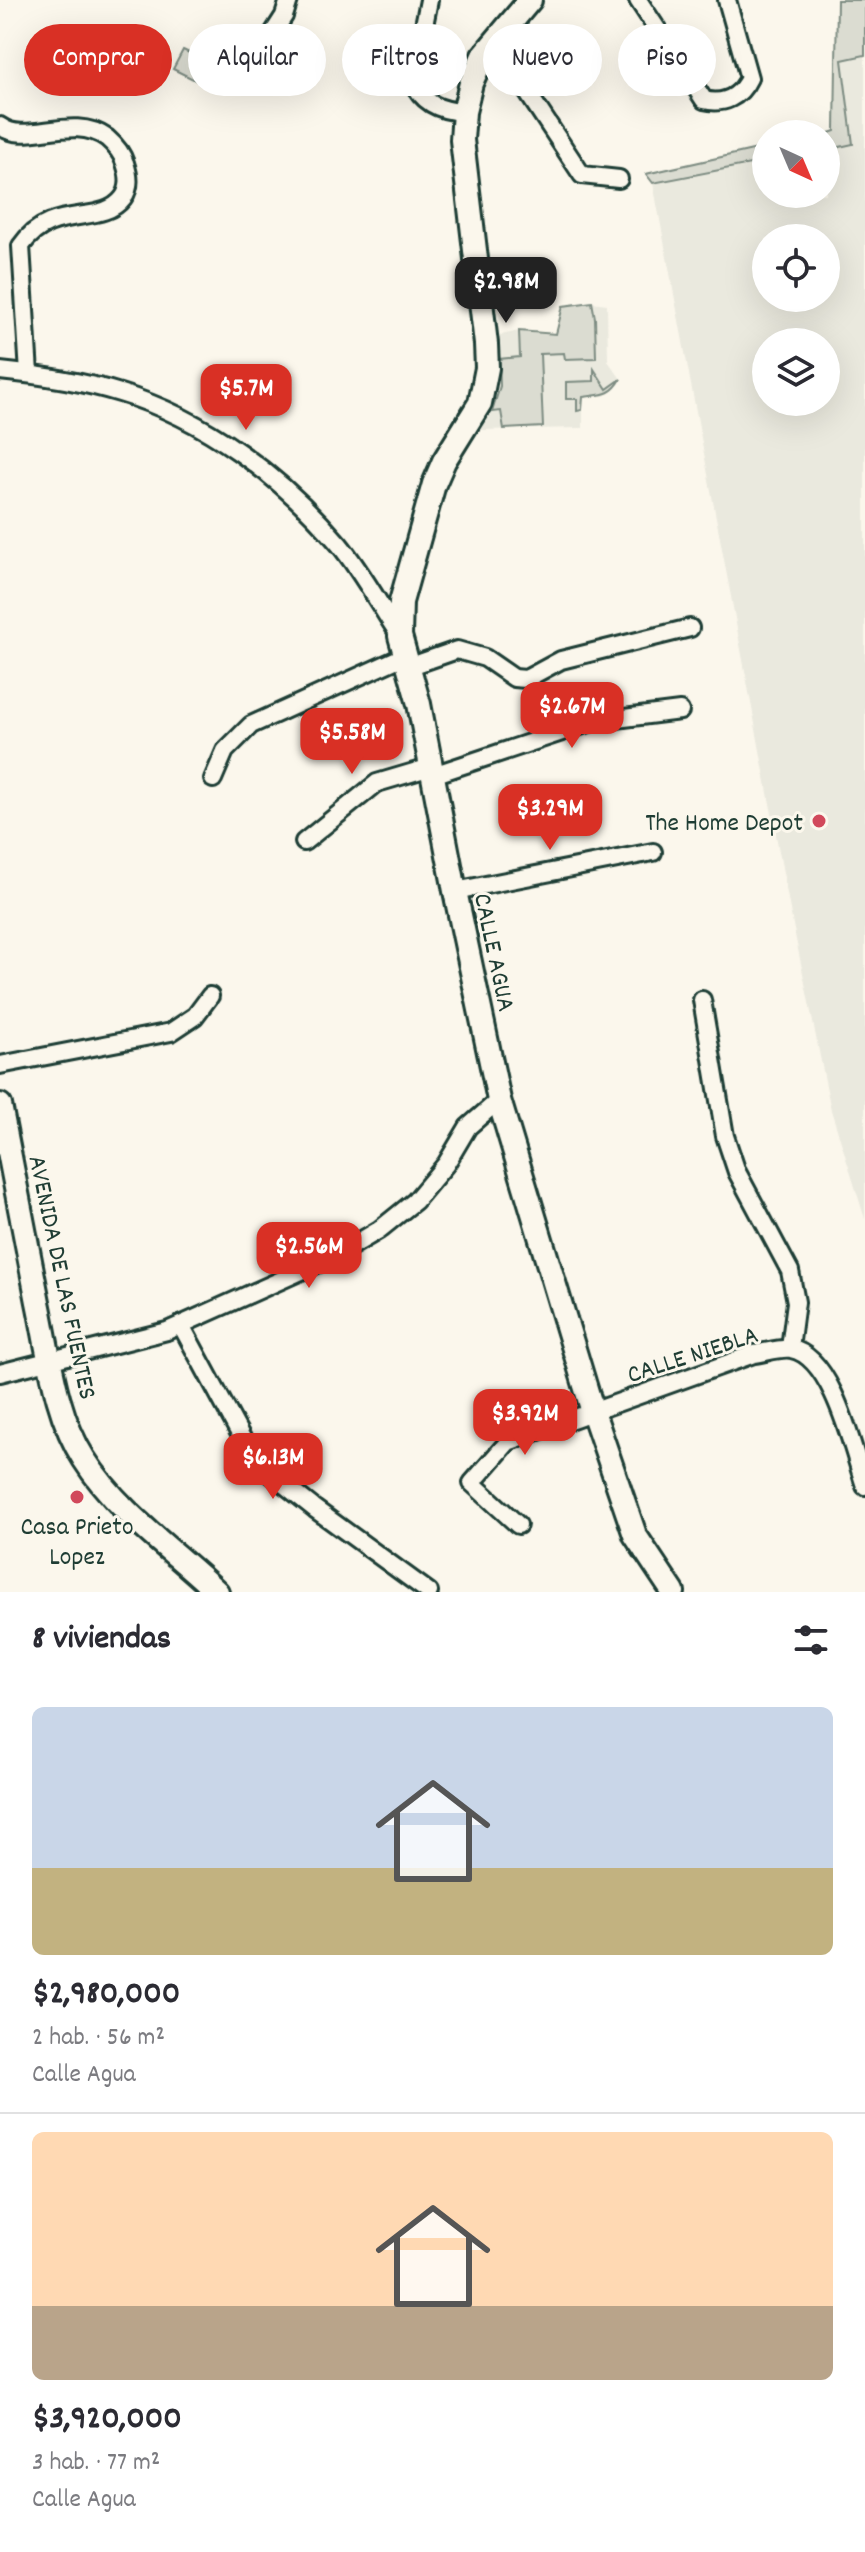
<!DOCTYPE html>
<html lang="es">
<head>
<meta charset="utf-8">
<style>
  body { margin:0; font-family:Dekko,sans-serif; background:#f7f7f7; color:#2b2b33; height:100vh; display:flex; flex-direction:column; font-size:30px; white-space:nowrap }
  * { box-sizing:border-box; margin:0 }
  p { font-size:26px; color:#7c7c81 }
  .icon { flex:none; width:44px; height:44px; fill:none; stroke:currentColor; stroke-width:2; stroke-linecap:round; stroke-linejoin:round }
  .map { position:relative; height:1592px; overflow:hidden }
  .side { display:flex; flex-direction:column; background:#fff; flex:1 }
  .side>* { flex:none }
  .hud { position:absolute; left:24px; top:24px; width:818px; height:72px; display:flex; gap:16px }
  .needle { width:52px; rotate:136deg }
  .buttons { position:absolute; left:752px; top:120px; display:grid; gap:16px }
  .buttons a { display:grid; place-items:center; width:88px; height:88px; border-radius:50%; background:#fff; box-shadow:0 8px 32px #0002; font-size:40px }
  .price { position:absolute; translate:-50% -68px; padding:0 18px; border-radius:16px; background:#d93025; color:#fff; font-size:26px; line-height:52px; filter:drop-shadow(0 2px 4px #0008) }
  .price::after { content:''; position:absolute; left:50%; top:48px; width:24px; height:18px; margin-left:-12px; background:inherit; clip-path:polygon(0 0,100% 0,50% 100%) }
  .price.current { background:#222; color:#fff }
  ul { padding:0; list-style:none }
  li { display:grid; align-content:center; gap:16px; height:424px; padding:0 32px }
  li+li { border-top:2px solid #e1e1e2 }
  li span { display:grid; place-items:center; height:248px; border-radius:12px; color:#555 }
  li>.icon { margin-inline-start:auto }
  span .icon { width:144px; height:144px; fill:#fffc; stroke-width:1 }
  li b { font-size:34px }
  h2 { display:flex; justify-content:space-between; align-items:center; height:96px; padding:0 32px; font-size:34px }
  .pill { padding:0 28px; border-radius:36px; background:#fff; box-shadow:0 8px 32px #0002; font-size:28px; line-height:72px }
  .pill.current { background:#d93025; color:#fff }
  .map>svg:first-child { display:block }
  .built { fill:#eae9de; fill-rule:evenodd }
  .green { fill:#dbdcd1; stroke:#7d8c82; stroke-width:2 }
  .lines { fill:none; stroke-linecap:round; stroke-linejoin:round }
  .street-casing { stroke:#1f3d34; stroke-width:22 }
  .secondary-casing { stroke:#1f3d34; stroke-width:28 }
  .street { stroke:#fbf7ec; stroke-width:16 }
  .secondary { stroke:#fbf7ec; stroke-width:22 }
  .poi-dot { fill:#d1495b; stroke:#fbf7ec; stroke-width:3 }
  .labels { text-anchor:middle; stroke-width:6; stroke-linejoin:round; paint-order:stroke }
  .poi-label { font-size:26px; fill:#1f3d34; stroke:#fbf7ec; text-anchor:end }
  .street-label { font-size:26px; fill:#1f3d34; stroke:#fbf7ec }
</style>
</head>
<body>
<div class="map">
<svg width="865" height="1592" viewBox="0 0 865 1592">
  <rect width="100%" height="100%" fill="#fbf7ec"/>
  <filter id="ink" filterUnits="userSpaceOnUse"><feTurbulence type="fractalNoise" baseFrequency=".0125" numOctaves="2"/><feDisplacementMap in="SourceGraphic" scale="16" xChannelSelector="R" yChannelSelector="G"/><feConvolveMatrix kernelMatrix="1 2 1 2 8 2 1 2 1" color-interpolation-filters="sRGB"/></filter>
  <g filter="url(#ink)">
    <g class="built">
      <path d="M 865,55 L 865,1219 L 831,1110 L 791,915 L 653,183 L 766,161 L 766,194 L 826,194 L 826,150 L 853,144 L 842,60 ZM 766,238 L 826,238 L 826,298 L 766,298 ZM 766,342 L 826,342 L 826,402 L 766,402 Z"/>
      <path d="M 592,302 L 607,304 L 608,361 L 621,379 L 614,390 L 604,396 L 583,397 L 583,428 L 478,430 L 492,412 L 499,394 L 501,377 L 497,336 L 524,330 L 556,334 L 563,306 Z"/>
    </g>
    <g class="green">
      <path d="M 837,0 L 865,0 L 865,55 L 842,60 L 853,144 L 826,150 L 826,134 L 835,131 Z"/>
      <path d="M 183,50 L 217,66 L 207,86 L 173,69 Z"/>
      <path d="M 766,147 L 766,161 L 653,183 L 646,174 Z"/>
      <path d="M 592,302 L 595,318 L 596,358 L 565,359 L 564,353 L 540,354 L 543,427 L 504,429 L 501,411 L 492,412 L 500,386 L 499,359 L 520,357 L 519,331 L 556,334 L 563,306 Z"/>
      <path d="M 594,369 L 607,389 L 621,379 C 611,397 600,394 583,397 L 582,410 L 577,411 L 577,399 L 566,399 L 566,382 L 594,381 Z"/>
    </g>
    <g class="lines">
      <defs>
        <g id="street">
          <path d="M 429,0 L 413,81 C 422,103 440,111 464,112"/>
          <path d="M 638,0 L 704,100 C 724,105 740,97 749,78 L 727,0"/>
          <path d="M 491,43 L 502,54 L 582,175 L 619,179"/>
          <path d="M 258,68 L 266,44 L 284,16 L 289,0"/>
          <path d="M 0,126 C 26,146 72,113 107,138 C 115,145 122,153 125,163 C 129,175 131,187 123,198 C 101,227 51,202 21,246 L 29,374"/>
          <path d="M 0,371 C 40,375 81,381 120,393 C 205,418 282,477 339,544 C 362,572 380,606 400,636"/>
          <path d="M 408,667 L 457,650 L 485,658 L 514,678 L 526,679 L 561,660 L 690,628"/>
          <path d="M 433,775 L 592,722 L 680,711"/>
          <path d="M 213,779 L 225,751 L 251,725 L 404,656"/>
          <path d="M 304,842 L 377,783 L 431,767"/>
          <path d="M 455,891 L 653,852"/>
          <path d="M 702,1000 L 725,1136 L 737,1172 L 790,1271 L 796,1302 L 790,1348"/>
          <path d="M 0,1065 L 171,1032 L 195,1016 L 210,996"/>
          <path d="M 181,1325 L 248,1449 L 271,1474 L 315,1509 L 429,1592"/>
          <path d="M 0,1373 L 167,1331 L 335,1256 L 379,1230 L 415,1201 L 446,1164 L 468,1127 L 499,1100"/>
          <path d="M 518,1525 L 472,1483 L 508,1442 L 754,1354 C 764,1353 781,1347 791,1349 C 833,1356 853,1451 865,1486"/>
        </g>
        <g id="secondary">
          <path d="M 530,0 L 483,56 L 471,83 L 464,112 L 462,140 L 486,344 L 487,368 L 480,403 L 444,461 L 434,484 L 401,602 L 400,636 L 419,704 L 455,891 L 499,1100 L 593,1412 L 635,1535 L 673,1592"/>
          <path d="M 0,1105 C 13,1171 25,1237 38,1302 C 49,1354 55,1414 84,1459 C 118,1513 172,1549 217,1592"/>
        </g>
      </defs>
      <use href="#street" class="street-casing"/>
      <use href="#secondary" class="secondary-casing"/>
      <use href="#street" class="street"/>
      <use href="#secondary" class="secondary"/>
    </g>
  </g>
  <g class="poi-dot">
    <circle cx="819" cy="821" r="8"/>
    <circle cx="77" cy="1497" r="8"/>
  </g>
  <g class="labels">
    <g class="poi-label">
      <text x="803" y="830">The Home Depot</text>
      <text x="77" y="1534" text-anchor="middle">Casa Prieto<tspan x="77" dy="30">Lopez</tspan></text>
    </g>
    <g class="street-label">
      <text transform="translate(496 952) rotate(78)" y="9">CALLE AGUA</text>
      <text transform="translate(64 1277) rotate(78)" y="9">AVENIDA DE LAS FUENTES</text>
      <text transform="translate(692 1353) rotate(-18)" y="9">CALLE NIEBLA</text>
    </g>
  </g>
</svg>
<div class="buttons">
<a><svg class="needle" viewBox="-14 -14 28 28"><path d="M0-13l5 13h-10z" fill="#e53935"/><path d="M0 13l5-13h-10z" fill="#7c7c81"/></svg></a>
<a><svg class="icon" aria-label="locate" viewBox="0 0 24 24"><circle cx="12" cy="12" r="6"/><path d="M12 2v4M12 18v4M2 12h4M18 12h4"/></svg></a>
<a><svg class="icon" aria-label="layers" viewBox="0 0 24 24"><path d="M12 4l9 5-9 5-9-5zM3 14l9 5 9-5"/></svg></a>
</div>
<b class="price current" style="left:506px;top:325px">$2.98M</b>
<b class="price" style="left:246px;top:432px">$5.7M</b>
<b class="price" style="left:572px;top:750px">$2.67M</b>
<b class="price" style="left:352px;top:776px">$5.58M</b>
<b class="price" style="left:550px;top:852px">$3.29M</b>
<b class="price" style="left:309px;top:1290px">$2.56M</b>
<b class="price" style="left:525px;top:1457px">$3.92M</b>
<b class="price" style="left:273px;top:1501px">$6.13M</b>
<div class="hud">
<a class="pill current">Comprar</a>
<a class="pill">Alquilar</a>
<a class="pill">Filtros</a>
<a class="pill">Nuevo</a>
<a class="pill">Piso</a>
</div>
</div>
<section class="side">
<h2>8 viviendas<svg class="icon" aria-label="filters" viewBox="0 0 24 24"><path d="M4 7h16M4 17h16"/><circle cx="9" cy="7" r="2"/><circle cx="15" cy="17" r="2"/></svg></h2>
<ul>
<li><span style="background:linear-gradient(#c9d6e8 65%,#c2b280 0)"><svg class="icon" aria-label="home" viewBox="0 0 24 24"><path d="M3 11l9-7 9 7M6 9v11h12V9"/></svg></span><div><b>$2,980,000</b><p>2 hab. · 56 m²</p><p>Calle Agua</p></div></li>
<li><span style="background:linear-gradient(#ffd9b3 70%,#b9a48a 0)"><svg class="icon" aria-label="home" viewBox="0 0 24 24"><path d="M3 11l9-7 9 7M6 9v11h12V9"/></svg></span><div><b>$3,920,000</b><p>3 hab. · 77 m²</p><p>Calle Agua</p></div></li>
</ul>
</section>
</body>
</html>
